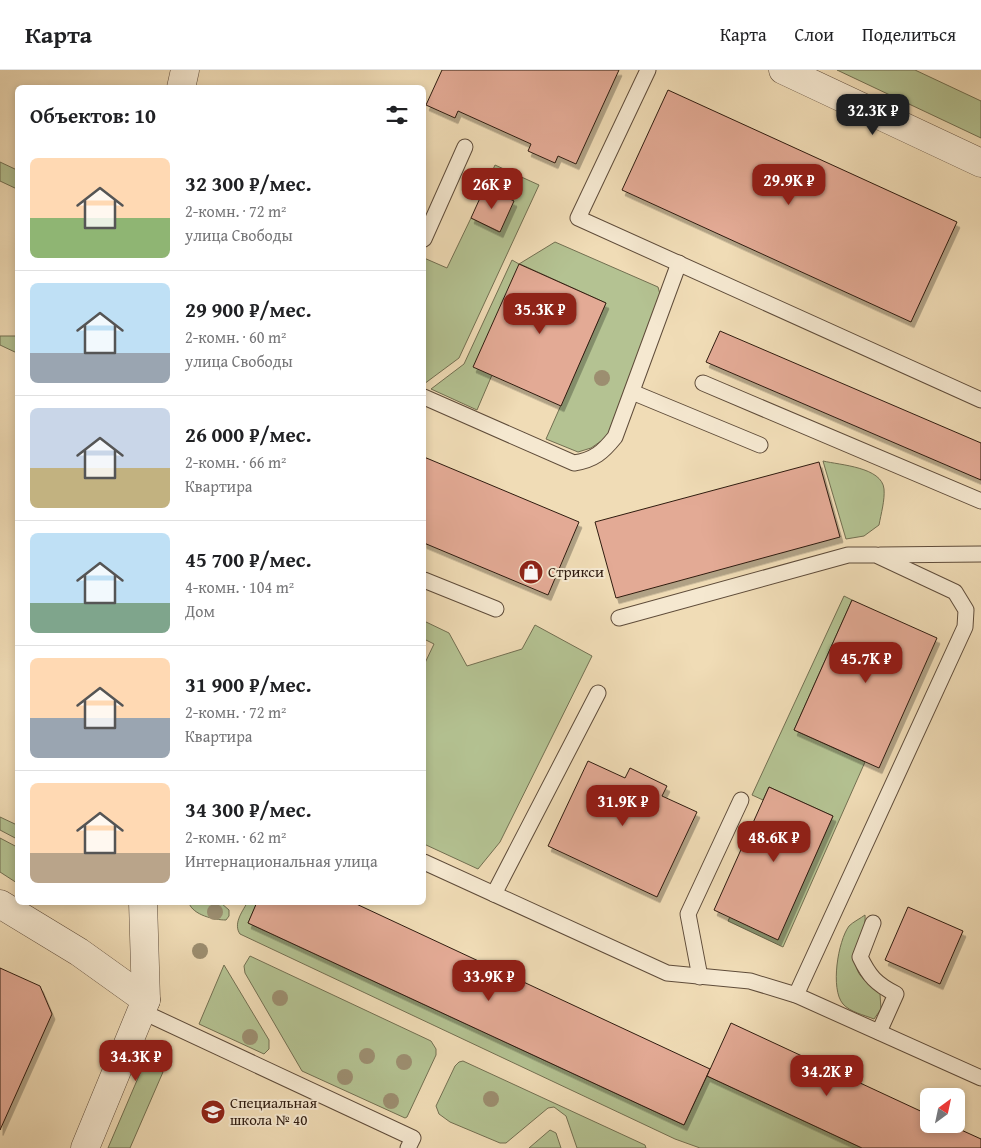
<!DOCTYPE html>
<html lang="ru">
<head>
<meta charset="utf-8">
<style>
  body { margin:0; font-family:"Gentium Book Plus",serif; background:#f6f6f6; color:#202124; height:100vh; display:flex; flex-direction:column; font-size:19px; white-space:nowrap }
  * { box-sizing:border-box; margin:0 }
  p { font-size:16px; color:#757577 }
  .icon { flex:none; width:28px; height:28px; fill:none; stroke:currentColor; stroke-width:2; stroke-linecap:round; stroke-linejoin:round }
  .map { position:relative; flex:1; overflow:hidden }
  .panel { position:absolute; left:15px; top:15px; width:411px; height:820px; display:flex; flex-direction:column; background:#fff; border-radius:8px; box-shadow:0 2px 8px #0003 }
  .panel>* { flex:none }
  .needle { width:32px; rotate:33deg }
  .controls { position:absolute; left:920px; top:1018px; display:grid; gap:10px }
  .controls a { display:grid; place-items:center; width:45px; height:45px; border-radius:8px; background:#fff; box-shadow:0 2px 8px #0003; font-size:25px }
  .price { position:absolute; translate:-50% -42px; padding:0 11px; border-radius:10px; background:#8f2418; color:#fff; font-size:16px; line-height:32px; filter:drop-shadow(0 1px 2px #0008) }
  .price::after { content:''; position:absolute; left:50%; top:30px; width:15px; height:11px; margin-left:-8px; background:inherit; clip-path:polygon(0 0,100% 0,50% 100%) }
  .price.active { background:#222; color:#fff }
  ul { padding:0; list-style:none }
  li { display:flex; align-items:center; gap:15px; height:125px; padding:0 15px }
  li+li { border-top:1px solid #e0e0e0 }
  li span { display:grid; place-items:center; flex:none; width:140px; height:100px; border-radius:8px; color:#555 }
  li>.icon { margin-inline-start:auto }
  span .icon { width:60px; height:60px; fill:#fffc; stroke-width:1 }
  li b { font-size:21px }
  h2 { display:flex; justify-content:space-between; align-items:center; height:60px; padding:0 15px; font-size:21px }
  header { display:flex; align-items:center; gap:30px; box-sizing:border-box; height:70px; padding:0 25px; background:#fff; border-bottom:1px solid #e0e0e0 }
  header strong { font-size:24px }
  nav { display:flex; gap:28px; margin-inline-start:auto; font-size:18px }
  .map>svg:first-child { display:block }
  .green { fill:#b4c292; stroke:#726f51 }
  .building { fill:#e3aa95; stroke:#2f1c10; filter:url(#shadow) }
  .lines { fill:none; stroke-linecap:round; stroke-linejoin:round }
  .service-casing { stroke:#5f4c3a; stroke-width:17 }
  .tertiary-casing { stroke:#5f4c3a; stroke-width:29 }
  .service { stroke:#f5e8d0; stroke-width:15 }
  .tertiary { stroke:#f5e8d0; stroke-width:28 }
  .tree { fill:#9c8e70 }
  .labels { text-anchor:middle; stroke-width:4; stroke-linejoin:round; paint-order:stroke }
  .poi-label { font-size:15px; fill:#2f1c10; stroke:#f5e8d0; text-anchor:start }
</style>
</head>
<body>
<header>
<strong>Карта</strong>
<nav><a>Карта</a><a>Слои</a><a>Поделиться</a></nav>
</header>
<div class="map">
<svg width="981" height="1078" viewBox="0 0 981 1078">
  <defs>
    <filter id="shadow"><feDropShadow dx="3" dy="5.5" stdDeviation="0" flood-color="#0004"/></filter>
  </defs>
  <rect width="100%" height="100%" fill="#f0dcb6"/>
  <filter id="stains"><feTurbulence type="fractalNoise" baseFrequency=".004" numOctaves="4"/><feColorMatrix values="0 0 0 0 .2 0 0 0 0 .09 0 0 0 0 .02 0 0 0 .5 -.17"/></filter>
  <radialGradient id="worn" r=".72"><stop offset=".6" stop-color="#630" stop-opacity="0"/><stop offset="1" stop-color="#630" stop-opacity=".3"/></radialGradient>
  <g class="green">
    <path d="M 837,0 L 915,0 L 981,31 L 981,68 Z"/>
    <path d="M 0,92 L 17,100 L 17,119 L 0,111 Z"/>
    <path d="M 495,95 L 539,115 L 459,288 L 424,314 L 424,188 L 447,198 L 471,148 L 499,162 L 485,117 Z"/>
    <path d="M 555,172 L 658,217 L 660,224 L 607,367 L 591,378 L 578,382 L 546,369 L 606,233 L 520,194 L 492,305 L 477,340 L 431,319 L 464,294 L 512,190 L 519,194 Z"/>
    <path d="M 0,266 L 17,266 L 17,283 L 0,275 Z"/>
    <path d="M 823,391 C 840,395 882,397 884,419 C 885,430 881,444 879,455 L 864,466 L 846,469 Z"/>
    <path d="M 844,526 L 852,530 L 794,660 L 865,692 L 783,877 L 728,851 L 730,847 L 778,869 L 833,746 L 769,717 L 763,730 L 752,725 Z"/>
    <path d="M 424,551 L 449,563 L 467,596 L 522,579 L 535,555 L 592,586 L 500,772 L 478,799 L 424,774 L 424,595 L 434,574 L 424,569 Z"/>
    <path d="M 0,747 L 17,755 L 17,769 L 0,760 Z"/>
    <path d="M 0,768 L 17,777 L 17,813 L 0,802 Z"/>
    <path d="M 189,833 L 221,833 L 229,840 L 229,846 L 226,850 C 214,850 193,845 189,833 Z"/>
    <path d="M 247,833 L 257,833 L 248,853 L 684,1055 L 707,1006 L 862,1078 L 700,1078 L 675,1069 L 240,864 C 233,854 242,842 247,833 Z"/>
    <path d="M 865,845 C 867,866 847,887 860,905 C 865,912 874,918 880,924 L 881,939 L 874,949 C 864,945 850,942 843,934 C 830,919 838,871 849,856 C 853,852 861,848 865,845 Z"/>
    <path d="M 250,886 L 431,971 L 436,979 L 436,985 L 407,1047 L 405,1048 L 302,1001 L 245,903 L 244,896 Z"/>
    <path d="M 224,895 L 269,970 L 269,979 L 264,984 L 199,954 Z"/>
    <path d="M 463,991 L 645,1075 L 646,1078 L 577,1078 L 566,1046 L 554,1037 L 548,1038 L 506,1073 L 500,1073 L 450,1052 L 439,1044 L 436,1036 L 455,996 L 459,992 Z"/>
    <path d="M 149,995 L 163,1002 L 130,1078 L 108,1078 L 141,1001 L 144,996 Z"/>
    <path d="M 550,1060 L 556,1063 L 561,1078 L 529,1078 Z"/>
  </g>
  <g class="building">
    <path d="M 442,0 L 619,0 L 576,94 L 558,86 L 555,93 L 528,81 L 531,74 L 458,41 L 455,48 L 426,35 Z"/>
    <path d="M 668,20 L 957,152 L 911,252 L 622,120 Z"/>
    <path d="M 485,117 L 514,131 L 500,162 L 471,148 Z"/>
    <path d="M 519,194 L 606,233 L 561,336 L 473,297 Z"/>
    <path d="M 720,261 L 981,373 L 981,410 L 706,292 Z"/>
    <path d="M 424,387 L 579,452 L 548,525 L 424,473 Z"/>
    <path d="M 819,392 L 840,467 L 616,528 L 595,452 Z"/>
    <path d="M 852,530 L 937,568 L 879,698 L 794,660 Z"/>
    <path d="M 588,691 L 625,708 L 630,698 L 667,716 L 662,726 L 697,742 L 657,827 L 548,776 Z"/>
    <path d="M 769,717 L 833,746 L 778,870 L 714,840 Z"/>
    <path d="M 257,832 L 352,832 L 710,999 L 684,1055 L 248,853 Z"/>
    <path d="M 908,837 L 963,861 L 940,914 L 885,890 Z"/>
    <path d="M 0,898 L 40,916 L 52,944 L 0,1060 Z"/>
    <path d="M 731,953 L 929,1045 L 929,1054 L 948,1054 L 981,1069 L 981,1078 L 862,1078 L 707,1006 Z"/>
  </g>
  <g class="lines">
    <defs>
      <g id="service">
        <path d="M 648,0 L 578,148 L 981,330"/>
        <path d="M 424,169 L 465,77"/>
        <path d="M 703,313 L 981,431"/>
        <path d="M 632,322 L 760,375"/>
        <path d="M 424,327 L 574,393 C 594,390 603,382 615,367 L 679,193"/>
        <path d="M 880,485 L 981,484"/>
        <path d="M 424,510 L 496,539"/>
        <path d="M 619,548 L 848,485 L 876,485 L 955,522 L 966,540 L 965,557 L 796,925"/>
        <path d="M 424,792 L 667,903 L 750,911 L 796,925 L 981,1008"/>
        <path d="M 494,824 L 598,623"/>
        <path d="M 873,853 L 860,887 C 869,906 876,914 896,924 L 879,962"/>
        <path d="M 700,907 L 688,844 L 741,730"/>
        <path d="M 141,941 L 413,1068 L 408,1078"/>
      </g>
      <g id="tertiary">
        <path d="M 783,0 L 981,93"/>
        <path d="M 181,18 L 185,0"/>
        <path d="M 0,834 L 79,882 L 146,930"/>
        <path d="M 85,1078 L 146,930 L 143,832"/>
      </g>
    </defs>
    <use href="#service" class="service-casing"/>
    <use href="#tertiary" class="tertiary-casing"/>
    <use href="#service" class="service"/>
    <use href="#tertiary" class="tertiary"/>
  </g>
  <g class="tree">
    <circle cx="602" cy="308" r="8"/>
    <circle cx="215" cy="842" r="8"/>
    <circle cx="200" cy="881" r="8"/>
    <circle cx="280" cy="928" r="8"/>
    <circle cx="250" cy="967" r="8"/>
    <circle cx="367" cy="986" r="8"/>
    <circle cx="404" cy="992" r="8"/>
    <circle cx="345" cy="1007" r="8"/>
    <circle cx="491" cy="1029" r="8"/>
    <circle cx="391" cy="1031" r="8"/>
  </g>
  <defs>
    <symbol id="shop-disc" viewBox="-11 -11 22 22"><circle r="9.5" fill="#8f2418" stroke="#f5e8d0"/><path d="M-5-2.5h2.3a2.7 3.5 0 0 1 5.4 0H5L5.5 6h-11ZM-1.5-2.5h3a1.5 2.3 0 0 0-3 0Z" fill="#fff"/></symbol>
    <symbol id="school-disc" viewBox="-11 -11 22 22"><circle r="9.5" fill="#8f2418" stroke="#f5e8d0"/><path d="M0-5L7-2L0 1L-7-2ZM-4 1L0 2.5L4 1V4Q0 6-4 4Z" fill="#fff"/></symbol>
  </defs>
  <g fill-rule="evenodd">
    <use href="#shop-disc" x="517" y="488" width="28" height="28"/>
    <use href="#school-disc" x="199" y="1028" width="28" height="28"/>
  </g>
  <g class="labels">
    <g class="poi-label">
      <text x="548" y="507">Стрикси</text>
      <text x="230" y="1038">Специальная<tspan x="230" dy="17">школа № 40</tspan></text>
    </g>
  </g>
  <rect width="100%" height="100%" filter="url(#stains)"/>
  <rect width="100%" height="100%" fill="url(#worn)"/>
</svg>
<div class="controls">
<a><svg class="needle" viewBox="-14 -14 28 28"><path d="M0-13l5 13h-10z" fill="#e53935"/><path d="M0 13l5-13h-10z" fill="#757577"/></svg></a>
</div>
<b class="price active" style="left:873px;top:66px">32.3K ₽</b>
<b class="price" style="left:789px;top:136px">29.9K ₽</b>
<b class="price" style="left:492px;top:140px">26K ₽</b>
<b class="price" style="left:540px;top:265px">35.3K ₽</b>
<b class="price" style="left:866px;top:614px">45.7K ₽</b>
<b class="price" style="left:623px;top:757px">31.9K ₽</b>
<b class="price" style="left:774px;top:793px">48.6K ₽</b>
<b class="price" style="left:489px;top:932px">33.9K ₽</b>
<b class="price" style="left:136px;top:1012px">34.3K ₽</b>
<b class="price" style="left:827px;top:1027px">34.2K ₽</b>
<section class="panel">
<h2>Объектов: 10<svg class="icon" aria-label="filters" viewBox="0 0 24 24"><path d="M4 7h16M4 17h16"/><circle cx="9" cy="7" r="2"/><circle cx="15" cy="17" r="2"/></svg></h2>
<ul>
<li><span style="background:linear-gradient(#ffd9b3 60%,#8fb573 0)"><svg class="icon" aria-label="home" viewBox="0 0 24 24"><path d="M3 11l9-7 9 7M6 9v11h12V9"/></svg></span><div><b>32 300 ₽/мес.</b><p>2-комн. · 72 m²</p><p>улица Свободы</p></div></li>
<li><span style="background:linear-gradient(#bfe0f5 70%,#9aa5b1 0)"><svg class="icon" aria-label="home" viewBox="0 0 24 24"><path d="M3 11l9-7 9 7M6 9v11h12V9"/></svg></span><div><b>29 900 ₽/мес.</b><p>2-комн. · 60 m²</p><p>улица Свободы</p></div></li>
<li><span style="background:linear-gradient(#c9d6e8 60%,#c2b280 0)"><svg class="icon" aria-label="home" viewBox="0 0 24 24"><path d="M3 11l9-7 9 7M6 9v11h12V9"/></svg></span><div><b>26 000 ₽/мес.</b><p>2-комн. · 66 m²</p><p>Квартира</p></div></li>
<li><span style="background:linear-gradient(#bfe0f5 70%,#7fa58c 0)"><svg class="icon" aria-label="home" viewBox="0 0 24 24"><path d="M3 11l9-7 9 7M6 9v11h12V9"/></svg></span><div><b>45 700 ₽/мес.</b><p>4-комн. · 104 m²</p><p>Дом</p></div></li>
<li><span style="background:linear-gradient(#ffd9b3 60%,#9aa5b1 0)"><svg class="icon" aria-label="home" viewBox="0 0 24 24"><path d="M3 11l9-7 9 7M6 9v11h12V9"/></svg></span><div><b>31 900 ₽/мес.</b><p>2-комн. · 72 m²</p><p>Квартира</p></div></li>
<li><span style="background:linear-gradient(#ffd9b3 70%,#b9a48a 0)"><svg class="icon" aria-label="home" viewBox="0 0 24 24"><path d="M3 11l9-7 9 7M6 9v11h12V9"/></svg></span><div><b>34 300 ₽/мес.</b><p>2-комн. · 62 m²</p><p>Интернациональная улица</p></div></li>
</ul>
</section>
</div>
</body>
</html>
